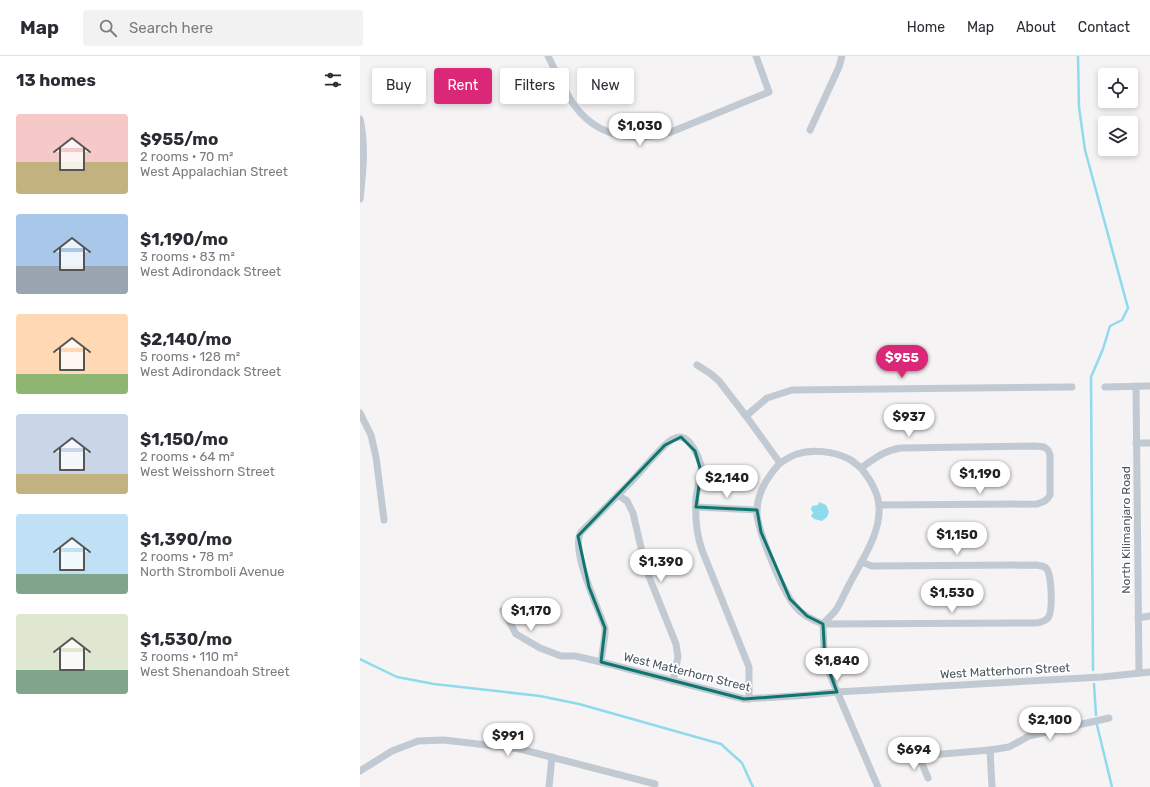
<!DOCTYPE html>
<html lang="en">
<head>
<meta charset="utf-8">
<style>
  body { margin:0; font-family:Rubik,sans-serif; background:#f2f2f3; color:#2b2b33; height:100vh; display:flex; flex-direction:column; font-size:15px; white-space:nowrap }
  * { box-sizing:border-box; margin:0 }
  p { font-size:13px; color:#7c7c81 }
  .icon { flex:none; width:22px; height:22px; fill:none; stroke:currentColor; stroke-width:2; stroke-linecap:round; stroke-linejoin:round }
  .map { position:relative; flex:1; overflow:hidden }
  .panel { display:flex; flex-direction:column; background:#fff; width:360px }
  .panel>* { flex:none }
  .guide { position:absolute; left:12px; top:12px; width:380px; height:36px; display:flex; gap:8px }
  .buttons { position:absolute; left:738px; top:12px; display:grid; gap:8px }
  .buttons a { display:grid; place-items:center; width:40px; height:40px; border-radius:4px; background:#fff; box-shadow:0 2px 6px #0003; font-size:20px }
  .price { position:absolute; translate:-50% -34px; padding:0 9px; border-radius:14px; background:#fff; color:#222; font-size:13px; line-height:26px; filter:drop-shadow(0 1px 2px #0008) }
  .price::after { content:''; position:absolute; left:50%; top:24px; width:12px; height:9px; margin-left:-6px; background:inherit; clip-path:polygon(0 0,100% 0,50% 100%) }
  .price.current { background:#db2777; color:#fff }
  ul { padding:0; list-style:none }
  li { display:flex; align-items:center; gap:12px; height:100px; padding:0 16px }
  li span { display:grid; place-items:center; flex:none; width:112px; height:80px; border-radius:4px; color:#555 }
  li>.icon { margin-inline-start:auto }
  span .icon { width:48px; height:48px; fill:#fffc; stroke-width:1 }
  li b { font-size:17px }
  h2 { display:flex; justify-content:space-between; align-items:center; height:48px; padding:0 16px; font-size:17px }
  .pill { padding:0 14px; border-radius:4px; background:#fff; box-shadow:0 2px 6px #0003; font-size:14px; line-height:36px }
  .pill.current { background:#db2777; color:#fff }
  header { display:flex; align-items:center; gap:24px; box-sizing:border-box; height:56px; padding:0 20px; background:#fff; border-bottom:1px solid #e1e1e2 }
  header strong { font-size:19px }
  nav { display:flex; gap:22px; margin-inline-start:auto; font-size:14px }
  .search { width:280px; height:36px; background:#f2f2f3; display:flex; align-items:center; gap:10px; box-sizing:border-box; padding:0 14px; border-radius:4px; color:#7c7c81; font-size:15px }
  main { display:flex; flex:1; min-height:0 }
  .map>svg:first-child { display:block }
  .water { fill:#90daee }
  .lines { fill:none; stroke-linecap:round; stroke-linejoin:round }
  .stream { stroke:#90daee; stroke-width:2.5 }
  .street { stroke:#c1cad2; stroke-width:7 }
  .marked { fill:none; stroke:#0f766e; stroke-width:3; stroke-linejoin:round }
  .labels { text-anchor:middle; stroke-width:3.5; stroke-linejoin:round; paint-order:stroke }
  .street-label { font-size:12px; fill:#4a5661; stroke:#fff }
</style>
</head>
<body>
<header>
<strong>Map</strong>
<div class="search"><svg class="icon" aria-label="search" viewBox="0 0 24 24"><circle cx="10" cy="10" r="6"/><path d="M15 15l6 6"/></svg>Search here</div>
<nav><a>Home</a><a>Map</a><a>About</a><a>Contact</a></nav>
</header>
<main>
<section class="panel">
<h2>13 homes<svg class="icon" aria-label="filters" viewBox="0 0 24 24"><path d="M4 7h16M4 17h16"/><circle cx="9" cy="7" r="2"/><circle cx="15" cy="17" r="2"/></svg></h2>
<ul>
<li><span style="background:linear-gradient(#f6c9c9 60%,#c2b280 0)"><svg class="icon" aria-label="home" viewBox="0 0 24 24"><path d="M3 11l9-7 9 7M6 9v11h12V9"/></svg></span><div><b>$955/mo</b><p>2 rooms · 70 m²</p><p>West Appalachian Street</p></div></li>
<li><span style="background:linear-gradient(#a9c7e8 65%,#9aa5b1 0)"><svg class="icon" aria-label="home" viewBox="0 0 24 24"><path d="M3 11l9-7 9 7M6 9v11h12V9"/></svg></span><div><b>$1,190/mo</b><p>3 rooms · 83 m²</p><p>West Adirondack Street</p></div></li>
<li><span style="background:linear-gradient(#ffd9b3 75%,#8fb573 0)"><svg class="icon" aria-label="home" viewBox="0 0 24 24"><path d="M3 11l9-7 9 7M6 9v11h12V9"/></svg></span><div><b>$2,140/mo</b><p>5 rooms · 128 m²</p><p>West Adirondack Street</p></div></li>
<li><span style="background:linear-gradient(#c9d6e8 75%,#c2b280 0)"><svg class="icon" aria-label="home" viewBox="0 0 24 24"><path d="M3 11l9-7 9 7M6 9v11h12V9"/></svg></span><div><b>$1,150/mo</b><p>2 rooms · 64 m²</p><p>West Weisshorn Street</p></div></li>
<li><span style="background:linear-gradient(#bfe0f5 75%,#7fa58c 0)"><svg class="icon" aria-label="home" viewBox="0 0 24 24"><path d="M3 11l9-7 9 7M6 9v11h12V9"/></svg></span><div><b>$1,390/mo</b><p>2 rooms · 78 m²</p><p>North Stromboli Avenue</p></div></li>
<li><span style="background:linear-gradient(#dfe7d0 70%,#7fa58c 0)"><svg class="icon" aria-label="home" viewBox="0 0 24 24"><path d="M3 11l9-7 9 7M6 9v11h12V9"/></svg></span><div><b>$1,530/mo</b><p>3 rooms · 110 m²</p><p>West Shenandoah Street</p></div></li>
</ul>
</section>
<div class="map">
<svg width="790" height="731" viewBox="0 0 790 731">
  <rect width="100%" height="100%" fill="#f5f3f3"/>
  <path class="water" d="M 459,446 L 466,449 L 469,456 L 467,461 L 462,465 L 454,463 L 451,460 L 453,457 L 451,453 L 452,450 L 458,449 Z"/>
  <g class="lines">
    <g class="stream">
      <path d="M 718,0 L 719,51 L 725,94 L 768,252 L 762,264 L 750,270 L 743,293 L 731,321 L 733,614"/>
      <path d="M 0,603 L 37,621 L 74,628 L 180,640 L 219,648 L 361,688 L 382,707 L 393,731"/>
      <path d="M 734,628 L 736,659"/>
      <path d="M 737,669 L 752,731"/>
    </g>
    <g class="street">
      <path d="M 188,0 C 196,16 204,34 214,49 C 238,82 274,86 311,76 L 409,36 L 396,0"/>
      <path d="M 0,63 C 6,90 3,116 0,143"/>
      <path d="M 450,74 L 479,11 L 482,0"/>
      <path d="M 337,309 L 351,318 L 359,325 L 386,360 L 420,407 C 408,420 398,435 397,453 C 395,470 423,536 435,550 C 442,559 452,564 463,568 L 464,595 L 467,612 L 518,731"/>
      <path d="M 776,330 L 779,617"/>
      <path d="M 745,331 L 790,330"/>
      <path d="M 0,357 L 11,379 L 16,401 L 24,464"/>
      <path d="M 386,360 L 407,342 L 432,334 L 712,331"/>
      <path d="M 776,387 L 790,387"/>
      <path d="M 420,407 C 425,404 431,400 437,398 C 452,393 474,395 489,403 C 493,405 497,409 501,412 C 514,403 524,394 541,392 L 676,390 L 684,391 L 688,394 L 690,399 L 690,439 C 687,445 683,446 677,448 L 519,449"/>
      <path d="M 258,439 L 267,445 L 273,457 L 286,513 L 316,588 L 318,601 L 313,625"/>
      <path d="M 336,451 L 397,454"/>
      <path d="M 143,554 L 156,578 L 180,592 L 201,600 L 215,600 L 241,606 L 384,643 L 449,639 L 477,636 L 742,621 L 790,616"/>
      <path d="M 778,562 L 790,560"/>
      <path d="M 463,568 L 673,567 C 678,567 684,566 688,562 C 693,556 692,517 686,512 C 684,510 680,510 677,509 L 512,510 L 501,506"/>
      <path d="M 463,568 C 467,563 472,559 476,554 C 481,546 485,536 490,527 C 502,504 521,477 519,450 C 518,436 510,423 501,412"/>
      <path d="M 241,606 L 245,578 L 245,572 C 238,551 210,494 221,476 C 237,460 253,444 269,428 C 281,415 292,402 304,390 C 308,386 314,381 320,381 C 330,381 339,401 341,409 C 342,420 337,431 336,442 C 335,460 336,477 342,494 L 389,611 L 389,643"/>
      <path d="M 556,689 L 559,700 L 630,694 L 632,731"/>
      <path d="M 630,694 L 649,691 L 669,680 L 749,662"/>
      <path d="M 559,700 L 568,722"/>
      <path d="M 0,715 L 32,695 L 58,685 L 84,684 L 160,693 L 295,728"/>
      <path d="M 189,731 L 192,701"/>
    </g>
  </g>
  <path class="marked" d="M 321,381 L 335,395 L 341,415 L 336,451 L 397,454 L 401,476 L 430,543 L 447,560 L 463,568 L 465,604 L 477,636 L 384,643 L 241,606 L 245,572 L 229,531 L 218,480 L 305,389 Z"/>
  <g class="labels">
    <g class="street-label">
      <text transform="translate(766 474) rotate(-90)" y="4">North Kilimanjaro Road</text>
      <text transform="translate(645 615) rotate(-3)" y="4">West Matterhorn Street</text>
      <text transform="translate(327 616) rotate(14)" y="4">West Matterhorn Street</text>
    </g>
  </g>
</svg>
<div class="buttons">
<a><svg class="icon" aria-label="locate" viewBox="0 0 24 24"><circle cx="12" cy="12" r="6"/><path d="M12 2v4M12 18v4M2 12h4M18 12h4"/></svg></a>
<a><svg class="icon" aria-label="layers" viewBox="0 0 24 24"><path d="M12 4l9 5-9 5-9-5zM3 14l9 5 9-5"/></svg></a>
</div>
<b class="price" style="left:280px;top:91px">$1,030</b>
<b class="price current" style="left:542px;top:323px">$955</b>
<b class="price" style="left:549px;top:382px">$937</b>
<b class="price" style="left:620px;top:439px">$1,190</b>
<b class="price" style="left:367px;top:443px">$2,140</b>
<b class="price" style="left:597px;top:500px">$1,150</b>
<b class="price" style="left:301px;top:527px">$1,390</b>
<b class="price" style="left:592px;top:558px">$1,530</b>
<b class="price" style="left:171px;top:576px">$1,170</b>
<b class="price" style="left:477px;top:626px">$1,840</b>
<b class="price" style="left:690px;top:685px">$2,100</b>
<b class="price" style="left:148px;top:701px">$991</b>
<b class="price" style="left:554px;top:715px">$694</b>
<div class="guide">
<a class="pill">Buy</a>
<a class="pill current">Rent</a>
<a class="pill">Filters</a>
<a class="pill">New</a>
</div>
</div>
</main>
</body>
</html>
